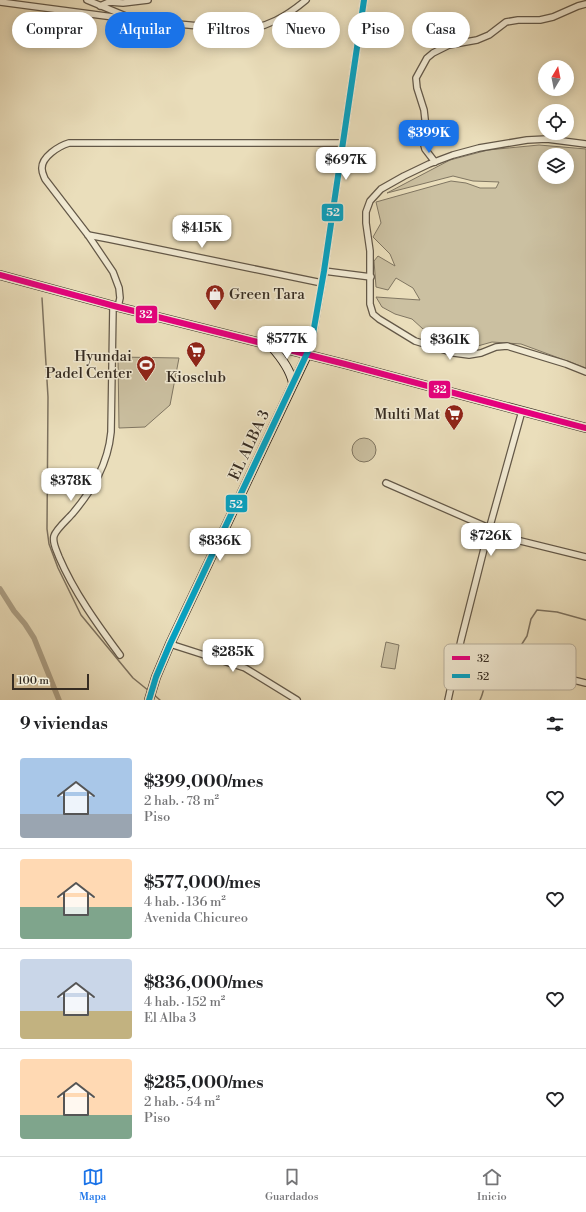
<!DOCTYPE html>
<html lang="es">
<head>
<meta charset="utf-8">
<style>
  body { margin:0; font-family:"Libre Bodoni",serif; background:#f2f2f2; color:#202124; height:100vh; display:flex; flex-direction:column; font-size:15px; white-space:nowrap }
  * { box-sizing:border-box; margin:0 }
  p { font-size:13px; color:#757577 }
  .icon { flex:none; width:22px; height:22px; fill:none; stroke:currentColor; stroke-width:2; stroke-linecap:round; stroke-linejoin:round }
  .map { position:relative; height:700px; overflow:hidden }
  .drawer { display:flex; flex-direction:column; background:#fff; flex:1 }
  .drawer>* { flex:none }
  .banner { position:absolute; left:12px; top:12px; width:562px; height:36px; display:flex; gap:8px }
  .needle { width:26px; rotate:10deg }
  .tools { position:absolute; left:538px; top:60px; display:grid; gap:8px }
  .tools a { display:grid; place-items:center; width:36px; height:36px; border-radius:50%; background:#fff; box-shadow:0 2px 10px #0003; font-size:20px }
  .scale { position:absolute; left:12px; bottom:10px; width:77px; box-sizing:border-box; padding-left:4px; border:2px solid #362c22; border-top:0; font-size:11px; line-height:14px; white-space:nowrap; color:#362c22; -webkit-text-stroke:3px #f1ead3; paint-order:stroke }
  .price { position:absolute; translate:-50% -34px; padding:0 9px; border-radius:8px; background:#fff; color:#222; font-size:13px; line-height:26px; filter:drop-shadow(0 1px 2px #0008) }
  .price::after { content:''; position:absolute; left:50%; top:24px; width:12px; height:9px; margin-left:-6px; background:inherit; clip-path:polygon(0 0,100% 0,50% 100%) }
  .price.selected { background:#1a73e8; color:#fff }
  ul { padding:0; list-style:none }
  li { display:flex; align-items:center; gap:12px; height:100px; padding:0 20px }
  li+li { border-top:1px solid #e0e0e0 }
  li span { display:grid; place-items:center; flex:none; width:112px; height:80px; border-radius:4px; color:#555 }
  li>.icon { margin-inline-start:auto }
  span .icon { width:48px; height:48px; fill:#fffc; stroke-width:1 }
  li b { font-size:17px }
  h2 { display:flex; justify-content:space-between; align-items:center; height:48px; padding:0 20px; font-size:17px }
  .chip { padding:0 14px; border-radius:18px; background:#fff; box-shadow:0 2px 10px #0003; font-size:14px; line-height:36px }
  .chip.selected { background:#1a73e8; color:#fff }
  .tabs { display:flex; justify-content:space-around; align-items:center; height:56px; border-top:1px solid #e0e0e0; background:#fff; font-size:11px; color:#757577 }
  .tabs a { display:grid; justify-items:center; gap:2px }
  .tabs .selected { color:#1a73e8 }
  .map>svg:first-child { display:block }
  .green { fill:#cbc0a1; stroke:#807662; fill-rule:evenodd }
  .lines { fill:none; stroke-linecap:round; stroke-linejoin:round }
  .stream { stroke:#7d725f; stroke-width:1.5 }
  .canal { stroke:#ada187; stroke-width:5.5 }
  .street-casing { stroke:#635848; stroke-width:8 }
  .secondary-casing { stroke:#362c22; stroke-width:10 }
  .street { stroke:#f1ead3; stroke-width:5.5 }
  .secondary { stroke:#f1ead3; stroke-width:8 }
  .bus-1-casing { stroke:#f1ead3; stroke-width:9 }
  .bus-2-casing { stroke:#f1ead3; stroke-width:9 }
  .bus-1 { stroke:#e5007d; stroke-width:6 }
  .bus-2 { stroke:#03a3c5; stroke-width:6 }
  .labels { text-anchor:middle; stroke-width:3; stroke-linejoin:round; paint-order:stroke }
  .poi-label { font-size:15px; fill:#362c22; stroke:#f1ead3; text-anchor:end }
  .street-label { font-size:15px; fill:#362c22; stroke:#f1ead3 }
  .key { fill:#f1ead3; stroke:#b9b19e; stroke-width:1 }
  .key-label { font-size:11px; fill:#362c22 }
  .line-badge { stroke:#f1ead3; stroke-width:1.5 }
  .badge-label { font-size:11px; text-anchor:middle; font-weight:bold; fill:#fff }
</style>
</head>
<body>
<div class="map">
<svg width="586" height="700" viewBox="0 0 586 700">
  <rect width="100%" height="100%" fill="#eadebb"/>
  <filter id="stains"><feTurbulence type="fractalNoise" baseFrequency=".005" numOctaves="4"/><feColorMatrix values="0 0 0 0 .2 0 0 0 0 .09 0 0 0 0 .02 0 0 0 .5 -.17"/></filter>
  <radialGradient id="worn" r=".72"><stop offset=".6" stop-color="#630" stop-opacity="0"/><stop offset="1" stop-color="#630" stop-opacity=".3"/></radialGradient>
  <g class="green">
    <path d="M 539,145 L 586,149 L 586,368 L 521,344 L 492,342 L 474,347 L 441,342 L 423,329 L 412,319 L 395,314 L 382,307 L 376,297 L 420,300 L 413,288 L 396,278 L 388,290 L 376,287 L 374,261 L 378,256 L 395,266 L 390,254 L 373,237 L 381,223 L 376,202 L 451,181 L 466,183 L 480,188 L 496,188 L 499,182 L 473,181 L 453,176 L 387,193 L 450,160 L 488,150 ZM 545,155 L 567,155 L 567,177 L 545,177 Z"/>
    <path d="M 118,357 L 179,358 L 170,405 L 145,427 L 119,428 Z"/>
    <circle cx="364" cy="450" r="12"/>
    <path d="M 386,642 L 399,645 L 395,669 L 381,667 Z"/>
  </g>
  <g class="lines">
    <g class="stream">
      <path d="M 42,298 L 48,397 L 47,529 L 49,544 L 58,568 L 81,615 L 133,678 L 149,691"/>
      <path d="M 507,658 L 520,647 L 527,636 L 531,619 L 537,610 L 557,612 L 586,620"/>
      <path d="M 153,694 L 160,700"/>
      <path d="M 480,700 C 486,688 483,676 495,666"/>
    </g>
    <path class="canal" d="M 0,589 L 14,611 L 25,624 L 34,638 L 59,700"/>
    <defs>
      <g id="street">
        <path d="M 87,0 L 128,17"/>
        <path d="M 0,2 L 136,20 L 241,30 C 267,28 287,16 306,0"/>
        <path d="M 100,6 L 109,2 L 123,3 L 148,0"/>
        <path d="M 586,144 L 547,139 L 527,140 L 479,148 L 453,155 L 429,164 L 404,176 L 381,189 L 370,201 L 366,212 L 366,223 L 370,251 L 370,304 L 373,314 L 379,319 L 415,341 L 454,353 L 469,355 L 481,353 L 496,347 L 507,346 L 566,364 L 586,372"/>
        <path d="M 435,162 L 425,149 L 422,138 L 426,128 L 424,110 L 417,88 L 416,78 L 427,58 L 433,53 L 449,45 L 477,40 L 489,35 L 506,22 L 518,20 L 540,20 L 553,17 L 578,6 L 586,4"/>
        <path d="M 88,235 L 109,239 L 322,283"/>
        <path d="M 324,271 L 371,277"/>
        <path d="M 113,306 L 111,432 C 108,464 93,489 73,513 C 68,519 56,529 54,536 C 52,543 57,551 59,557 C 74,592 97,624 120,655"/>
        <path d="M 118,307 L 120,298 L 119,288 L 113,272 L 88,235 L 45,179 C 44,176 42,173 42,169 C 41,157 59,146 69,143 L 343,143"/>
        <path d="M 307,355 L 312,341 L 324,271 L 364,0"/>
        <path d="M 386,483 L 489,528"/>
        <path d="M 488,533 L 586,557"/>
        <path d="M 170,644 L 245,668 L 297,700"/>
        <path d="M 460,650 L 499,662 L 586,683"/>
        <path d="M 448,700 L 461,640 L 488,533 L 522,411"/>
      </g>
      <g id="secondary">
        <path d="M 0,275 L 118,307 L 345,364 L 586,428"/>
        <path d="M 271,346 C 280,356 290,369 293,383"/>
        <path d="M 149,700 L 156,677 L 170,644 L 307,355"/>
      </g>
    </defs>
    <use href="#street" class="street-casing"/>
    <use href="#secondary" class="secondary-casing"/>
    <use href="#street" class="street"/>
    <use href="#secondary" class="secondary"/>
    <defs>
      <path id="bus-1" d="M 0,275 L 118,307 L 345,364 L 586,428"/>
      <path id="bus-2" d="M 149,700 L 156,677 L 170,644 L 311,345 L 324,271 L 364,0"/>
    </defs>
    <use href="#bus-1" class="bus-1-casing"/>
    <use href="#bus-2" class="bus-2-casing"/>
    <use href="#bus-1" class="bus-1"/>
    <use href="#bus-2" class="bus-2"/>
  </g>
  <defs>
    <symbol id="shop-pin" viewBox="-11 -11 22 30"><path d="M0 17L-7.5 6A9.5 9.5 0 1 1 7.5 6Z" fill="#8f2418" stroke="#f1ead3"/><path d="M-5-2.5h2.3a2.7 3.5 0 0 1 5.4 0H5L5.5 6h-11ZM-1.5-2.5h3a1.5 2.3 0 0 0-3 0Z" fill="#fff"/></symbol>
    <symbol id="supermarket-pin" viewBox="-11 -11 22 30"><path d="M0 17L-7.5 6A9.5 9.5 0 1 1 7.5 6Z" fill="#8f2418" stroke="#f1ead3"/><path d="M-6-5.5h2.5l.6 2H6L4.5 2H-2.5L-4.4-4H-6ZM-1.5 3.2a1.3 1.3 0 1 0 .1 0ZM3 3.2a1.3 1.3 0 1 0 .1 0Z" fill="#fff"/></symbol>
    <symbol id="stadium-pin" viewBox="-11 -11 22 30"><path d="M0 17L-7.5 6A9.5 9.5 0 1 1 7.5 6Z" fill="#8f2418" stroke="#f1ead3"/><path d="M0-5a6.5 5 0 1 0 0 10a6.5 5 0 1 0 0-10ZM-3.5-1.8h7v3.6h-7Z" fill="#fff"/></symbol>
  </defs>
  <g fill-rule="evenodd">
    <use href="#shop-pin" x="204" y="283" width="22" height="30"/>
    <use href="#supermarket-pin" x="185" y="340" width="22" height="30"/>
    <use href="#stadium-pin" x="135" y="354" width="22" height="30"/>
    <use href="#supermarket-pin" x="443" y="403" width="22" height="30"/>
  </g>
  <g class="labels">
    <g class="poi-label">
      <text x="229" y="299" text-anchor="start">Green Tara</text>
      <text x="132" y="361">Hyundai<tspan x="132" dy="17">Padel Center</tspan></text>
      <text x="196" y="382" text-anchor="middle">Kiosclub</text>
      <text x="440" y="419">Multi Mat</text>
    </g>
    <g class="street-label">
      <text transform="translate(249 445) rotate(-65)" y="5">EL ALBA 3</text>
    </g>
  </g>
  <rect x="444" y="644" width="132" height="46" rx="6" class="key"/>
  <rect x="452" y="656" width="18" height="4" fill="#e5007d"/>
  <rect x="452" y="674" width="18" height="4" fill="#03a3c5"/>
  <g class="key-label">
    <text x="477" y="662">32</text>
    <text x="477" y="680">52</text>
  </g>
  <g class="line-badge">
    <rect x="321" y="203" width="23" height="19" rx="4" fill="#03a3c5"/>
    <rect x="135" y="305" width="23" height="19" rx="4" fill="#e5007d"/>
    <rect x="428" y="380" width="23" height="19" rx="4" fill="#e5007d"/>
    <rect x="225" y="494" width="23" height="19" rx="4" fill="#03a3c5"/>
  </g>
  <g class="badge-label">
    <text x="333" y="216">52</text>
    <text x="146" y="318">32</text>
    <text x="440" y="393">32</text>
    <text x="236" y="508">52</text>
  </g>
  <rect width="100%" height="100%" filter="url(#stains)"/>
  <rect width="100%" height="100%" fill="url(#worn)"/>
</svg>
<div class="tools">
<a><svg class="needle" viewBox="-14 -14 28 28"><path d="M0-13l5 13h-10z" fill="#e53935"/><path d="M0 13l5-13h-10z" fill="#757577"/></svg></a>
<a><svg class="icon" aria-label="locate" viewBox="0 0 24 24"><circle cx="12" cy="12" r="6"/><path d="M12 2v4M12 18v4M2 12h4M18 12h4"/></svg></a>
<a><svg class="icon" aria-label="layers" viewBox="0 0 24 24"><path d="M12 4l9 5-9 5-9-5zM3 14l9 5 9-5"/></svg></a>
</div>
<div class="scale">100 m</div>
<b class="price selected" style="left:429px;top:154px">$399K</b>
<b class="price" style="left:346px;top:181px">$697K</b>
<b class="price" style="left:202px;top:249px">$415K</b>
<b class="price" style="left:287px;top:360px">$577K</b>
<b class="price" style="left:450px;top:361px">$361K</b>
<b class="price" style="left:71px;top:502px">$378K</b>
<b class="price" style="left:491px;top:557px">$726K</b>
<b class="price" style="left:220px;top:562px">$836K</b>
<b class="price" style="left:233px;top:673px">$285K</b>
<div class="banner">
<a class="chip">Comprar</a>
<a class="chip selected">Alquilar</a>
<a class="chip">Filtros</a>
<a class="chip">Nuevo</a>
<a class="chip">Piso</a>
<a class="chip">Casa</a>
</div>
</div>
<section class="drawer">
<h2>9 viviendas<svg class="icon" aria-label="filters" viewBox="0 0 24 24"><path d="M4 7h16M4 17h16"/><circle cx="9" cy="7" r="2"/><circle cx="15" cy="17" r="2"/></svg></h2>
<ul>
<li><span style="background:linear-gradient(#a9c7e8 70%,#9aa5b1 0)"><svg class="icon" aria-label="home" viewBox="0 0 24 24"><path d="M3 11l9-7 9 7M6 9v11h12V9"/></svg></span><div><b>$399,000/mes</b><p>2 hab. · 78 m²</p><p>Piso</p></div><svg class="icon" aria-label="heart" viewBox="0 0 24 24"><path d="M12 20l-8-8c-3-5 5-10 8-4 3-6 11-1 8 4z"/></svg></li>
<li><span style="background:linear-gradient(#ffd9b3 60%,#7fa58c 0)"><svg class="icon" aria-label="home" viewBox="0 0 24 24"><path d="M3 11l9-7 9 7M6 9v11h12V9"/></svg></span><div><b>$577,000/mes</b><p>4 hab. · 136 m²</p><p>Avenida Chicureo</p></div><svg class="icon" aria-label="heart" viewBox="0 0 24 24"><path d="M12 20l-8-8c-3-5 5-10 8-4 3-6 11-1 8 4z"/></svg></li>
<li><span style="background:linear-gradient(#c9d6e8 65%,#c2b280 0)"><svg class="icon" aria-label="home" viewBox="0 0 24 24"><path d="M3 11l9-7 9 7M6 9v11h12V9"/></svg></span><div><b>$836,000/mes</b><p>4 hab. · 152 m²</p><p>El Alba 3</p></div><svg class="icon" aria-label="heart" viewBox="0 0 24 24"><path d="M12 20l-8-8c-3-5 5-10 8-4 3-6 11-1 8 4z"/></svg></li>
<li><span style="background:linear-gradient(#ffd9b3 70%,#7fa58c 0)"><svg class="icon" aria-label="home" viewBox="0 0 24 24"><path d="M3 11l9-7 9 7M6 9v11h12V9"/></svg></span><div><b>$285,000/mes</b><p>2 hab. · 54 m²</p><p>Piso</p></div><svg class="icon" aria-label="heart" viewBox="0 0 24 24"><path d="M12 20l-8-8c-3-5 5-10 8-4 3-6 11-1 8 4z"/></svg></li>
</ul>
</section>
<nav class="tabs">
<a class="selected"><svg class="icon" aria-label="map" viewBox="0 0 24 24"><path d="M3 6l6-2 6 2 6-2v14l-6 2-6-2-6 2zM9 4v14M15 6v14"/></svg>Mapa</a>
<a><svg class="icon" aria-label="saved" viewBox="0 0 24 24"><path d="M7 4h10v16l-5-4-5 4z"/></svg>Guardados</a>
<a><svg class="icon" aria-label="home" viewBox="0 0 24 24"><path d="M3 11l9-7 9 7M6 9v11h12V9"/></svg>Inicio</a>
</nav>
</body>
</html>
